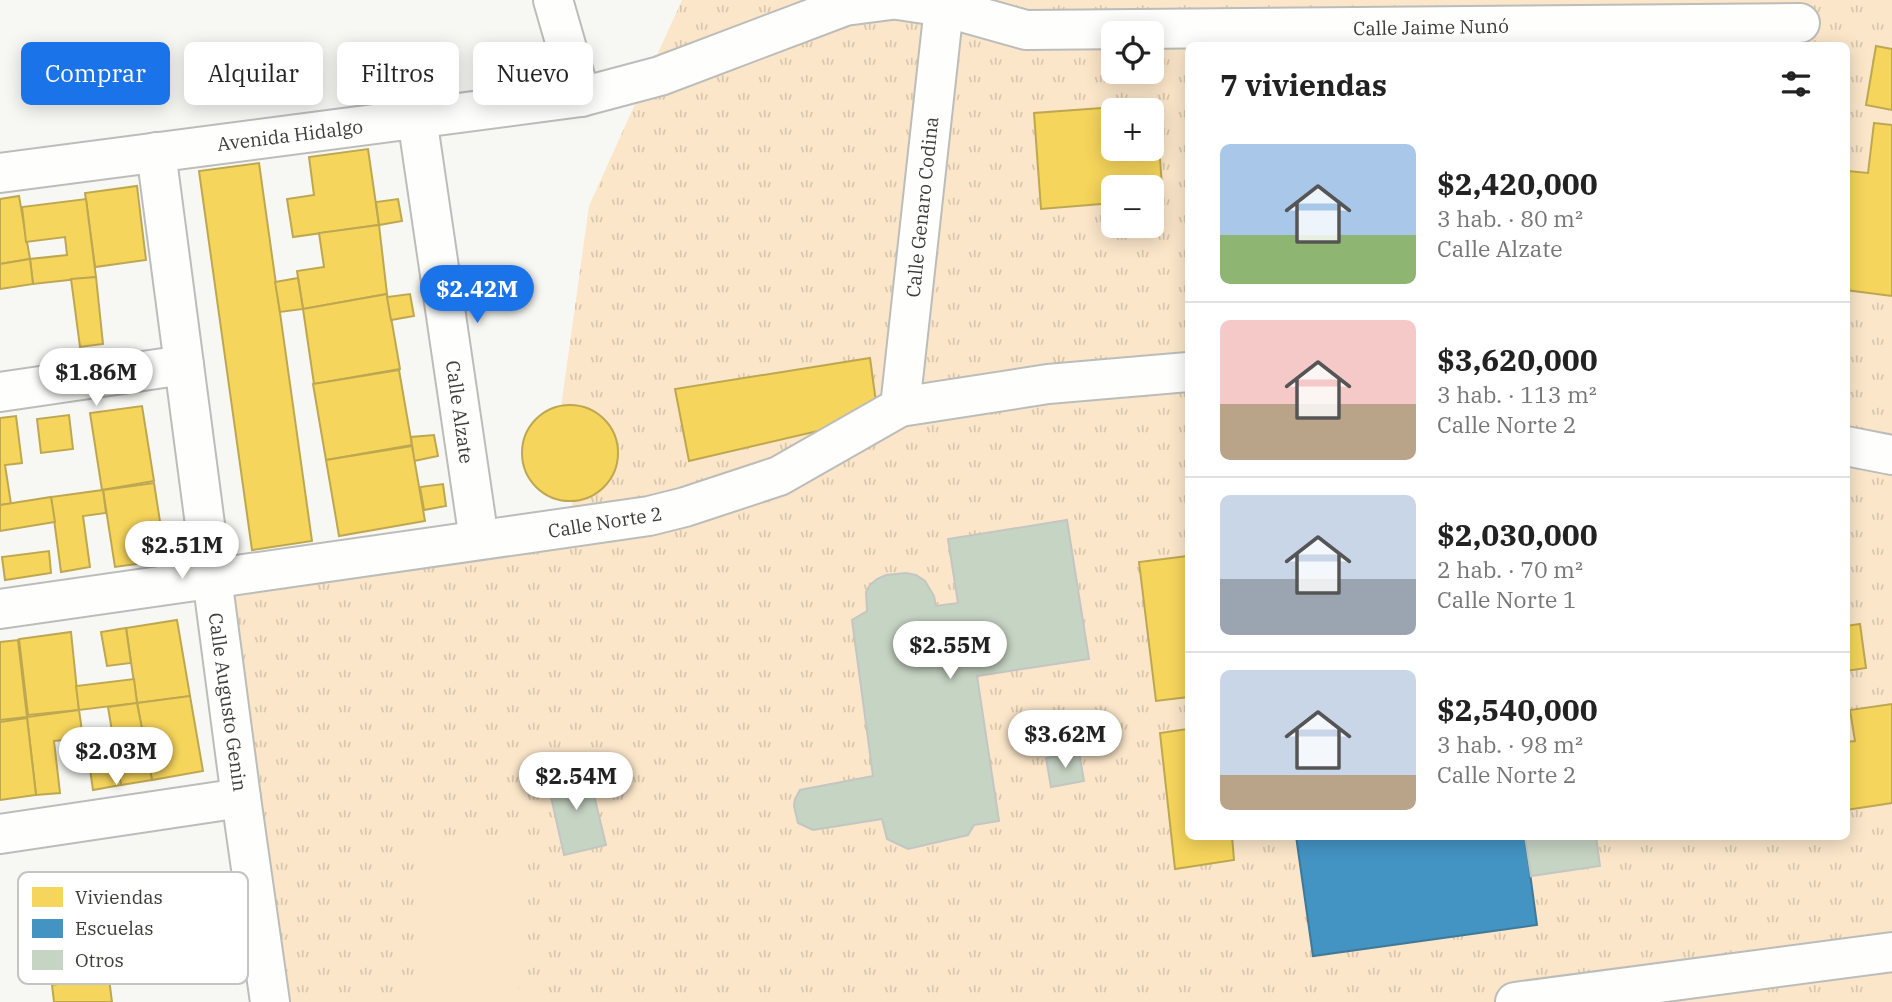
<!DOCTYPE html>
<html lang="es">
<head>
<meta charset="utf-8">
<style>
  body { margin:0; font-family:"IBM Plex Serif",serif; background:#f2f2f2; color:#222; height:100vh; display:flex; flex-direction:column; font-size:26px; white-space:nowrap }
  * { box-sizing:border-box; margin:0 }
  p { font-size:23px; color:#767676 }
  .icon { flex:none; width:38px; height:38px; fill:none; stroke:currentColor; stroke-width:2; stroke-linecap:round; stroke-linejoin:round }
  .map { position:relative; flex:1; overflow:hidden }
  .panel { position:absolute; left:1185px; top:42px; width:665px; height:798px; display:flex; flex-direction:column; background:#fff; border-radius:10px; box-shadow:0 4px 18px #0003 }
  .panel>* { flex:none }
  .hud { position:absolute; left:21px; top:42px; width:665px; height:63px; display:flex; gap:14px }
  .buttons { position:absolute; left:1101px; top:21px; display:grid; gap:14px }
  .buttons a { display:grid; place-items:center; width:63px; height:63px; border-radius:10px; background:#fff; box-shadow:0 4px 18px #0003; font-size:35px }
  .price { position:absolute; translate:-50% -60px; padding:0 16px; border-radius:24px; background:#fff; color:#222; font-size:23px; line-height:46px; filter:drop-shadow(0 2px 4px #0008) }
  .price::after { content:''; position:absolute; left:50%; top:42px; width:21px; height:16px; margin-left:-10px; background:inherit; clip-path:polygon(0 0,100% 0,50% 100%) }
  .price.on { background:#1a73e8; color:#fff }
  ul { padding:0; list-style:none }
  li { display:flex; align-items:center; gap:21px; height:175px; padding:0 35px }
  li+li { border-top:2px solid #e0e0e0 }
  li span { display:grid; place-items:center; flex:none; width:196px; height:140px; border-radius:10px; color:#555 }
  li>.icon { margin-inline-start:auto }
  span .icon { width:84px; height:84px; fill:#fffc; stroke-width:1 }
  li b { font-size:30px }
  h2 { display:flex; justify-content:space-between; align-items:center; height:84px; padding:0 35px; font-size:30px }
  .chip { padding:0 24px; border-radius:10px; background:#fff; box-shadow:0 4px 18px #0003; font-size:24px; line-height:63px }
  .chip.on { background:#1a73e8; color:#fff }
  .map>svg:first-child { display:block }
  .grass { fill:url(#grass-tufts); fill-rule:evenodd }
  .garden { fill:#fbe6c9 }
  .homes { fill:#f6d55c; stroke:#bea751; stroke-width:2; fill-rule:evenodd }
  .schools { fill:#4393c3; stroke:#417999; stroke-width:2 }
  .building { fill:#c6d4c3; stroke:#c4c6c3; stroke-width:2 }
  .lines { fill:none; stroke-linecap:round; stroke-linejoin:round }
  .minor-casing { stroke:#bcbdb9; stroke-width:42 }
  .minor { stroke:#fefefd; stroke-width:38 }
  .labels { text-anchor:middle; stroke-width:7; stroke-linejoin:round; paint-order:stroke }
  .street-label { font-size:19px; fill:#3b3d38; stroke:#fff }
  .key { fill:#fff; stroke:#c4c5c3; stroke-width:2 }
  .key-label { font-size:19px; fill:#3b3d38 }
</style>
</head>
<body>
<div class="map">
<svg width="1892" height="1002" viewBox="0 0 1892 1002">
  <defs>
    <pattern id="grass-tufts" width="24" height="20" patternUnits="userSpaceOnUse" patternTransform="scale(1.75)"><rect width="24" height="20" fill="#fbe6c9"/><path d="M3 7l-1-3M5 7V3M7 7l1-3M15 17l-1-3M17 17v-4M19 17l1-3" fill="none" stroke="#d8c6ad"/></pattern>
  </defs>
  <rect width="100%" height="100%" fill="#f7f8f3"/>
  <path class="grass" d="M 682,0 L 1892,0 L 1892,1002 L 274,1002 L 213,580 L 580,527 L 572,504 L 561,407 L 589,206 ZM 1113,33 L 1152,33 L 1152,72 L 1113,72 ZM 1188,46 L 1846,46 L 1846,836 L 1188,836 ZM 1113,110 L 1152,110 L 1152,149 L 1113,149 ZM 1113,187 L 1152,187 L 1152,226 L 1113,226 Z"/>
  <path class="garden" d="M 420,835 L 523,838 L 518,1002 L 414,1002 Z"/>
  <g class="homes">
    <path d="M 1876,46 L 1892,49 L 1892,110 L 1866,105 Z"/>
    <path d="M 1156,104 L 1163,200 L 1152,200 L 1152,187 L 1113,187 L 1113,203 L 1041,209 L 1034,113 ZM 1113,110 L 1152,110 L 1152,149 L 1113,149 Z"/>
    <path d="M 1874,123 L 1892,125 L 1892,296 L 1846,290 L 1848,171 L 1868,173 Z"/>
    <path d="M 368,149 L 379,225 L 293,237 L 287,199 L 314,195 L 309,157 Z"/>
    <path d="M 259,163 L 312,541 L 252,550 L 199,171 Z"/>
    <path d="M 137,186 L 146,260 L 95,267 L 85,193 Z"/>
    <path d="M 19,196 L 30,259 L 0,264 L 0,199 Z"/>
    <path d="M 86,199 L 96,277 L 33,284 L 30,259 L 67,255 L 65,237 L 26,242 L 22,207 Z"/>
    <path d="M 398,199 L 402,221 L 379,225 L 376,202 Z"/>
    <path d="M 379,225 L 387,294 L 303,309 L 297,271 L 324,267 L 319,233 Z"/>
    <path d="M 30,259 L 33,284 L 0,289 L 0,264 Z"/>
    <path d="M 96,277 L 103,344 L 80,347 L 71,279 Z"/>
    <path d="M 298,278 L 303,309 L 280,312 L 275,282 Z"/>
    <path d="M 387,294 L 400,369 L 314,384 L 303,309 Z"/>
    <path d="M 410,294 L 414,316 L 391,320 L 387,297 Z"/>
    <path d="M 870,358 L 878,417 L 689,461 L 675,389 Z"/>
    <path d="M 399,370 L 412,445 L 326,460 L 313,384 Z"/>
    <circle cx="570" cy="453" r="48"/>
    <path d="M 142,406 L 154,481 L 102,490 L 90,413 Z"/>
    <path d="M 69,415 L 73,449 L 41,453 L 37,419 Z"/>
    <path d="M 16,416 L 22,463 L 5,465 L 11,504 L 0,505 L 0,418 Z"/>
    <path d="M 434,435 L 438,456 L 414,461 L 411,437 Z"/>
    <path d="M 412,446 L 425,521 L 339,536 L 326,460 Z"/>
    <path d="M 154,483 L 166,560 L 115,567 L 103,490 Z"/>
    <path d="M 443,484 L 446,506 L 424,510 L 420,487 Z"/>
    <path d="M 103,490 L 106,513 L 83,516 L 90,567 L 61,572 L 51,497 Z"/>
    <path d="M 51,497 L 55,522 L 0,531 L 0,505 Z"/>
    <path d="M 49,551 L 51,573 L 5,580 L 2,557 Z"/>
    <path d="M 1188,556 L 1188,697 L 1156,701 L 1139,562 Z"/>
    <path d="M 177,620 L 190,696 L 137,703 L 126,628 Z"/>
    <path d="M 1860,624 L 1866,668 L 1846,671 L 1846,626 Z"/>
    <path d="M 126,628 L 131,663 L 107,666 L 101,632 Z"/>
    <path d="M 71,632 L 79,710 L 28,715 L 19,639 Z"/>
    <path d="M 18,640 L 27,717 L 0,720 L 0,642 Z"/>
    <path d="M 134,679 L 137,703 L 79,710 L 76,686 Z"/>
    <path d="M 190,696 L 203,771 L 152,780 L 137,703 Z"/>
    <path d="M 137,703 L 152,780 L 121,785 L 108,707 Z"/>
    <path d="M 1892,704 L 1892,803 L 1846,810 L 1846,742 L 1855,741 L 1850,710 Z"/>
    <path d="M 79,710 L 83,738 L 54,741 L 60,793 L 36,795 L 27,717 Z"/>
    <path d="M 27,718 L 36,795 L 0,800 L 0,722 Z"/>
    <path d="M 1188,729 L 1188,836 L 1232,836 L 1234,860 L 1175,869 L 1160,733 Z"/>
    <path d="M 116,759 L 121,785 L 93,790 L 89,762 Z"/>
    <path d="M 107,963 L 112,1002 L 54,1002 L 52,985 L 93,978 L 91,965 Z"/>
  </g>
  <path class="schools" d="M 1296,836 L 1525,836 L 1537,925 L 1313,956 Z"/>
  <g class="building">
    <path d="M 1067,520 L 1089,659 L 977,676 L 999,821 L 974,825 L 968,835 L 908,849 L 887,839 L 882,819 L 813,830 L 798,823 L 794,806 L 795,799 L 800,790 L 873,776 L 852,620 L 867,611 L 866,592 L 870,585 L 877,579 L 886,575 L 906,573 L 916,575 L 925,581 L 934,596 L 936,606 L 958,603 L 948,539 Z"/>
    <path d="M 1079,752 L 1084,781 L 1051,787 L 1046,758 Z"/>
    <path d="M 588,770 L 606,845 L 564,855 L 547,779 Z"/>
    <path d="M 1525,836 L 1596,836 L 1600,866 L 1531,876 Z"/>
  </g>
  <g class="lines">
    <defs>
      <g id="minor">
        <path d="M 553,0 L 581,97"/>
        <path d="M 898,0 L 944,7 L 1026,30 L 1800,23"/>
        <path d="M 417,118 L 479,540"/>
        <path d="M 156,152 L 241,798 L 270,1002"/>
        <path d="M 0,173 L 581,97 L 660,76 L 845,6 L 891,0"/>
        <path d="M 0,392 L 184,365"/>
        <path d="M 900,407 L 944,7"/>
        <path d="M 1846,446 L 1892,455"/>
        <path d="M 0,609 L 649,516 L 685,507 L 779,476 L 900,407 L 1048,384 L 1188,372"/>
        <path d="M 0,834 L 241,798"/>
        <path d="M 1515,1002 L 1892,952"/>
      </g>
    </defs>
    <use href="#minor" class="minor-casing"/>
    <use href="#minor" class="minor"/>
  </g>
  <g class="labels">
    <g class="street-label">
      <text transform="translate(1431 27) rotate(-1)" y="7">Calle Jaime Nunó</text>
      <text transform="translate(290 135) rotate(-7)" y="7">Avenida Hidalgo</text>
      <text transform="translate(922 207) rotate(-84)" y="7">Calle Genaro Codina</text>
      <text transform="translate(460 412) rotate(82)" y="7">Calle Alzate</text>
      <text transform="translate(605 522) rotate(-9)" y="7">Calle Norte 2</text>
      <text transform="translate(228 702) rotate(82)" y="7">Calle Augusto Genin</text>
    </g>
  </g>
  <rect x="18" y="872" width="230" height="112" rx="10" class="key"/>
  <rect x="32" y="887" width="31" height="20" fill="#f6d55c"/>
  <rect x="32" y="919" width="31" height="19" fill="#4393c3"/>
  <rect x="32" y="950" width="31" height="20" fill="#c6d4c3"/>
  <g class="key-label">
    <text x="75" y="904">Viviendas</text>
    <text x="75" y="935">Escuelas</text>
    <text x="75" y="967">Otros</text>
  </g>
</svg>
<div class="buttons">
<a><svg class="icon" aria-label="locate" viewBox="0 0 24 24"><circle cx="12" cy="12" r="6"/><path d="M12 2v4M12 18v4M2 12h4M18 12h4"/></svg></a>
<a>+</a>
<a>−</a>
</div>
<b class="price on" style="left:477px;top:325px">$2.42M</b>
<b class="price" style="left:96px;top:408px">$1.86M</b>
<b class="price" style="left:182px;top:581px">$2.51M</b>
<b class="price" style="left:950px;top:681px">$2.55M</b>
<b class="price" style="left:1065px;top:770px">$3.62M</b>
<b class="price" style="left:116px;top:787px">$2.03M</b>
<b class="price" style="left:576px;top:812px">$2.54M</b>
<div class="hud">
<a class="chip on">Comprar</a>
<a class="chip">Alquilar</a>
<a class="chip">Filtros</a>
<a class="chip">Nuevo</a>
</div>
<section class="panel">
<h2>7 viviendas<svg class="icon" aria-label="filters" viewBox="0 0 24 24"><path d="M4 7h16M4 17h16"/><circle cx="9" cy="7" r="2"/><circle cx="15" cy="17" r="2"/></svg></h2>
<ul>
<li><span style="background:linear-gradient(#a9c7e8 65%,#8fb573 0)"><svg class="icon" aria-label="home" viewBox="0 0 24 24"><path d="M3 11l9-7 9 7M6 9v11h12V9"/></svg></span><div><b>$2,420,000</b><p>3 hab. · 80 m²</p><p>Calle Alzate</p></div></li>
<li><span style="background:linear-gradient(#f6c9c9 60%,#b9a48a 0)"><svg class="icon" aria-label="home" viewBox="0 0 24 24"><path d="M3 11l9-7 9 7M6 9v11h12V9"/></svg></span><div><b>$3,620,000</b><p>3 hab. · 113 m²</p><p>Calle Norte 2</p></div></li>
<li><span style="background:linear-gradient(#c9d6e8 60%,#9aa5b1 0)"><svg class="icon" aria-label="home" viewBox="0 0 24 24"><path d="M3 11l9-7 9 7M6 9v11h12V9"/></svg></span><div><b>$2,030,000</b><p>2 hab. · 70 m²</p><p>Calle Norte 1</p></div></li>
<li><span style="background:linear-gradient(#c9d6e8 75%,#b9a48a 0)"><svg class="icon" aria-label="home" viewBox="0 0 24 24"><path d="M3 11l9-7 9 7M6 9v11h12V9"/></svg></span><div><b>$2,540,000</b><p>3 hab. · 98 m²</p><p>Calle Norte 2</p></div></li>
</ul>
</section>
</div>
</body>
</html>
